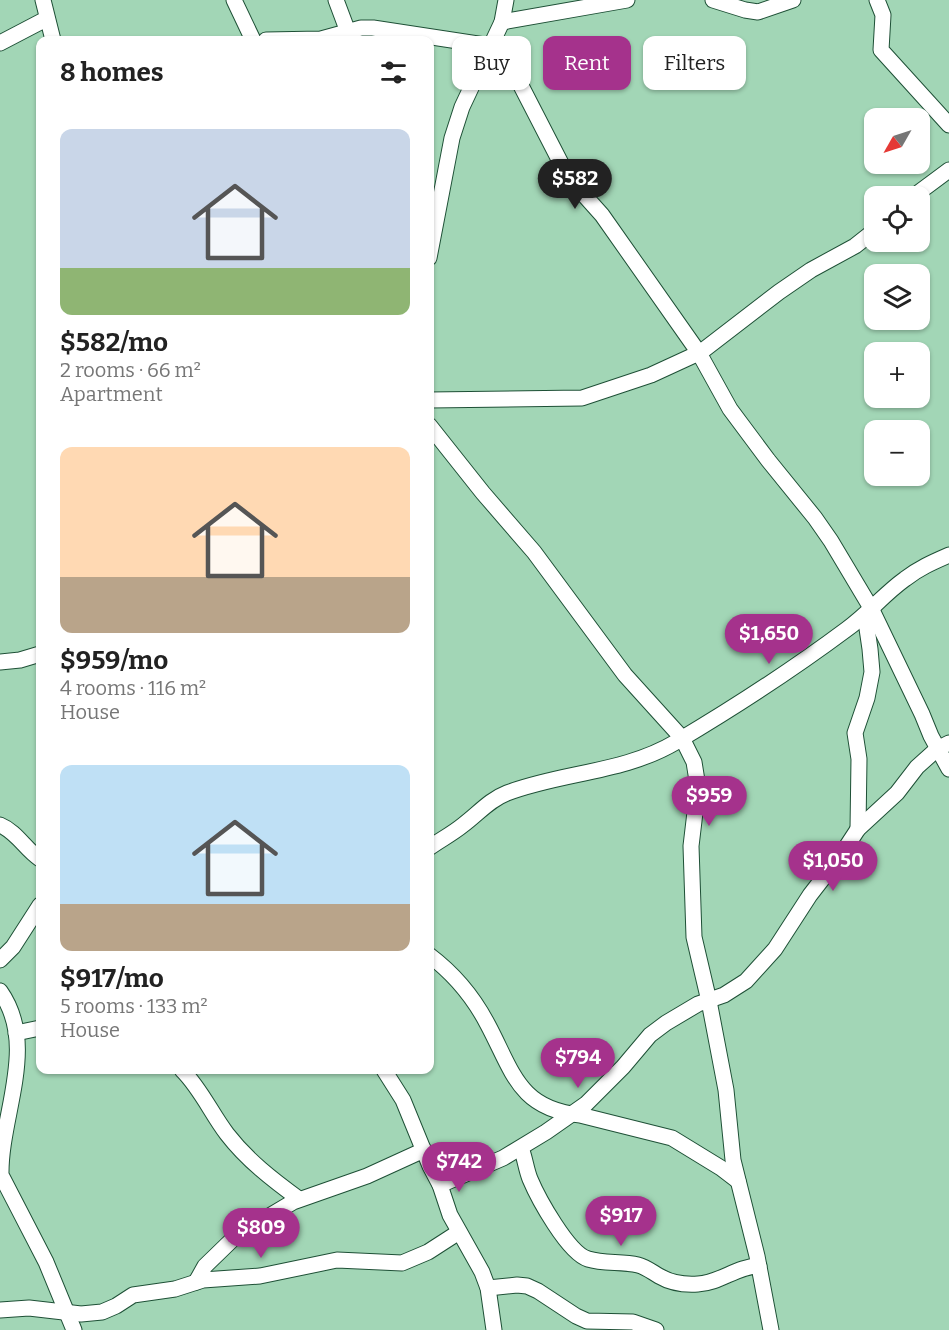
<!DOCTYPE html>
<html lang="en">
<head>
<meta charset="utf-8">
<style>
  body { margin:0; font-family:Bitter,serif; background:#f2f2f2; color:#222; height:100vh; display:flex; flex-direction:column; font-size:22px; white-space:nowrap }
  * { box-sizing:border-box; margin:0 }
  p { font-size:20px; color:#767676 }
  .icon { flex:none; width:33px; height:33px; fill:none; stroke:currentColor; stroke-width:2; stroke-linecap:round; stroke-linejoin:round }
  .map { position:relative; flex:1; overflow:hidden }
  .sheet { position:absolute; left:36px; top:36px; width:398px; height:1038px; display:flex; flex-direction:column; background:#fff; border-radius:12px; box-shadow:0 2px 4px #0004 }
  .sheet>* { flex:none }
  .top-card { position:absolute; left:452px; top:36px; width:406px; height:54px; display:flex; gap:12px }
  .needle { width:39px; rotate:231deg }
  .controls { position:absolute; left:864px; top:108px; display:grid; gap:12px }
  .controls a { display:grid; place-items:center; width:66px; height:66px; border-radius:12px; background:#fff; box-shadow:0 2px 4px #0004; font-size:30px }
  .price { position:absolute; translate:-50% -51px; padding:0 14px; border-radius:21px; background:#a5328c; color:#fff; font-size:20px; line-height:39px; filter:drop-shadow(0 2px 3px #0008) }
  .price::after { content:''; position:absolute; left:50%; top:36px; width:18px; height:14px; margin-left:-9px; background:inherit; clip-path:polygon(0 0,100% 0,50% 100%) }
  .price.selected { background:#222; color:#fff }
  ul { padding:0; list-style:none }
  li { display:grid; align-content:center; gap:12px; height:318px; padding:0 24px }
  li span { display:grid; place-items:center; height:186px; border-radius:12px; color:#555 }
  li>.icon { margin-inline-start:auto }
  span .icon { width:108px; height:108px; fill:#fffc; stroke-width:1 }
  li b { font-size:26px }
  h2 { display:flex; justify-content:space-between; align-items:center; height:72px; padding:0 24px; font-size:26px }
  .tag { padding:0 21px; border-radius:12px; background:#fff; box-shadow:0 2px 4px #0004; font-size:21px; line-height:54px }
  .tag.selected { background:#a5328c; color:#fff }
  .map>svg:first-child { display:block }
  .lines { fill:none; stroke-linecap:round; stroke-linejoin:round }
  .minor-casing { stroke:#1e5036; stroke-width:17 }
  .minor { stroke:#fff; stroke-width:15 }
</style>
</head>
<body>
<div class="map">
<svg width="949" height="1330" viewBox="0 0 949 1330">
  <rect width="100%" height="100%" fill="#a2d6b6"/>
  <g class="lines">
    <defs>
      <g id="minor">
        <path d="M 43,0 L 53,40"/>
        <path d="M 234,0 L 253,40"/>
        <path d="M 336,0 L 348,32"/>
        <path d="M 713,0 L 745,10 L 758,12 L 793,0"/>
        <path d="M 877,0 L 883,15 L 881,50 L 949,125"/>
        <path d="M 502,22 L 627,0"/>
        <path d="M 495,39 L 515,74 L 568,177 L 602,215 L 699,353 L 730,409 L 768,460 L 815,518 L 831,541 L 871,608 L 922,714 L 931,736 L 949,769"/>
        <path d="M 266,40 L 321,39 L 361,28 L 373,28 L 491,46"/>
        <path d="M 0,43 L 46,19"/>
        <path d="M 914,196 L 949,170"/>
        <path d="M 429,258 L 452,138 L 462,107 L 502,22 L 506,0"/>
        <path d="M 429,400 L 582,398 L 651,375 L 701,352 L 779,292 L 811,270 L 855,246 L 874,231"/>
        <path d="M 429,425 L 483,493 L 534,552 L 625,675 L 682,738 L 694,762 L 698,787 L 691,846 L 694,937 L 709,1001 L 726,1090 L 733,1160 L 757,1256 L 771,1330"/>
        <path d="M 0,662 L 20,660 L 40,654"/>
        <path d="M 0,825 C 17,832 25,849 40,859"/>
        <path d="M 858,829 L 859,759 L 855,733 L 867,698 L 872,672 L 870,649 L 865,615"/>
        <path d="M 429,848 C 440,840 452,834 463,825 C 478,814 489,800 507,793 C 562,772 624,773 676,742 C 735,707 792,670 847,629 C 868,614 884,594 905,579 C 919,568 933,562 949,555"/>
        <path d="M 429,955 C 453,973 474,998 488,1025 C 513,1072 519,1109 580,1115 L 672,1138 L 721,1168 L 738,1181"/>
        <path d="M 0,960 L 13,947 L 40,905"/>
        <path d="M 0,991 C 39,1046 0,1115 1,1175 L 46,1262 L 74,1330"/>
        <path d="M 16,1033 L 40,1028"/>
        <path d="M 182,1070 C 201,1089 211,1113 227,1134 C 247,1160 273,1180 299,1199"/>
        <path d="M 384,1070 L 403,1100 L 430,1166 L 440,1185 L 450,1215 L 482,1272 L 488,1288 L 494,1330"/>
        <path d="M 521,1148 C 525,1158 526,1169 530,1179 C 538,1198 568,1253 588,1259 C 604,1264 622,1261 638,1265 C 646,1267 652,1272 659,1276 C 671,1283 684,1285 698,1284 C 720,1283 737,1266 759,1266"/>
        <path d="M 440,1185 L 503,1158 L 546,1132 L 586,1104 L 623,1067 L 650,1035 L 666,1023 L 698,1004 L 724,995 L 746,981 L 775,949 L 810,895 L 841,855 L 858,829 L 897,793 L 917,767 L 937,749 L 949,743"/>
        <path d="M 196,1282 L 205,1266 L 236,1236 L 293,1202 L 367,1176 L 424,1150"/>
        <path d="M 488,1288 L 517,1285 L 527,1286 L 538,1291 L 576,1316 L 587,1321 L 633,1322 L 656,1330"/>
        <path d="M 0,1310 L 29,1308 L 81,1314 L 102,1312 L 116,1306 L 133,1295 L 175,1289 L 203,1280 L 260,1276 L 337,1260 L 402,1263 L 428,1252 L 459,1232"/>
      </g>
    </defs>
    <use href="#minor" class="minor-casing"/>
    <use href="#minor" class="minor"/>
  </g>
</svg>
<div class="controls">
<a><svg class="needle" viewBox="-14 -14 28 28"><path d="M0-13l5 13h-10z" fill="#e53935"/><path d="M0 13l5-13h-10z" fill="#767676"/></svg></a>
<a><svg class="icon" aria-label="locate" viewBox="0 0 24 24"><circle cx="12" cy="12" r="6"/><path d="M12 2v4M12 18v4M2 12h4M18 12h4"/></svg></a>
<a><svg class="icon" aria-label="layers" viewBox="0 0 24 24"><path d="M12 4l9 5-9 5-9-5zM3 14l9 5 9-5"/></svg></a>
<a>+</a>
<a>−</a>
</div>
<b class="price selected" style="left:575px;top:210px">$582</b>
<b class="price" style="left:769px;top:665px">$1,650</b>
<b class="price" style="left:709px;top:827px">$959</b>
<b class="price" style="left:833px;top:892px">$1,050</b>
<b class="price" style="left:578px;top:1089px">$794</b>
<b class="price" style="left:459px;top:1193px">$742</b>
<b class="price" style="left:621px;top:1247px">$917</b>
<b class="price" style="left:261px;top:1259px">$809</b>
<div class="top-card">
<a class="tag">Buy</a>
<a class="tag selected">Rent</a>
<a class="tag">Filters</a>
</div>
<section class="sheet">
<h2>8 homes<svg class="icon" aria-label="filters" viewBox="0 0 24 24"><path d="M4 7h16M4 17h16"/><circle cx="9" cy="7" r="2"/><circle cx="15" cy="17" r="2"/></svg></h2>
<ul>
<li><span style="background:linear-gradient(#c9d6e8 75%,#8fb573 0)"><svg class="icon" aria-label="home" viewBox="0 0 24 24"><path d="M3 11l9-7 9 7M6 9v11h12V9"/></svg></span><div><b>$582/mo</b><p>2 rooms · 66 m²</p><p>Apartment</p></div></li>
<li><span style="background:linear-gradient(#ffd9b3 70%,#b9a48a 0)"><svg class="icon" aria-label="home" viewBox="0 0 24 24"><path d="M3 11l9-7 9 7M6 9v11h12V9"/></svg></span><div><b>$959/mo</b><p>4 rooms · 116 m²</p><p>House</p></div></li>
<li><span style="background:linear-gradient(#bfe0f5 75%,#b9a48a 0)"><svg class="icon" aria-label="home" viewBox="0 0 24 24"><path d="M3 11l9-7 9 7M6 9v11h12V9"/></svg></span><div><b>$917/mo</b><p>5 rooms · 133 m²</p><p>House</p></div></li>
</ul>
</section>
</div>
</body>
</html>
